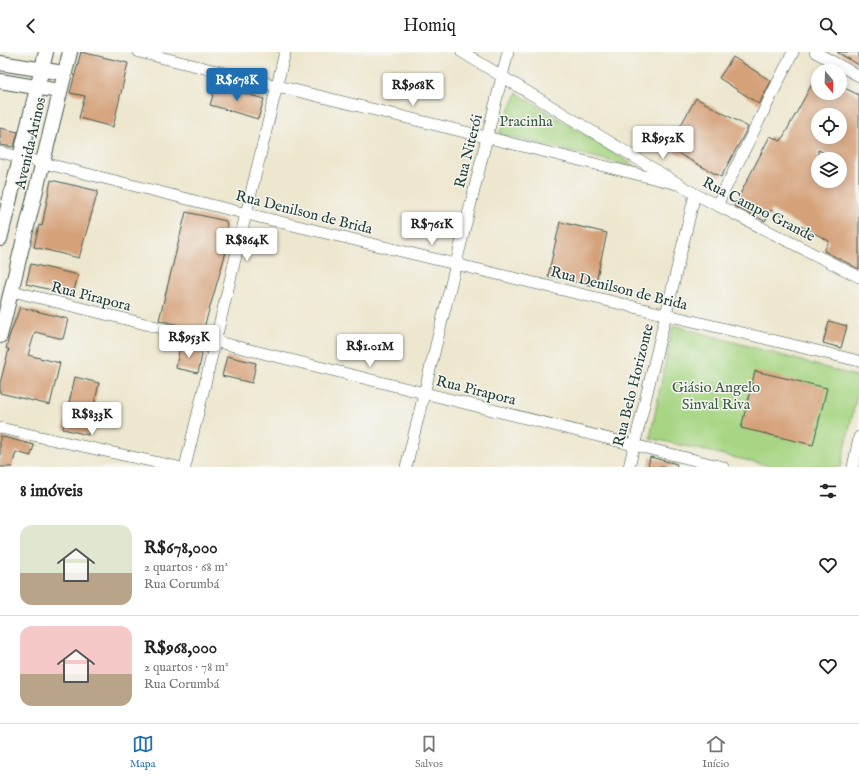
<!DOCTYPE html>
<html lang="pt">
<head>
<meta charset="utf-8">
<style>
  body { margin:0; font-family:"IM FELL English",serif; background:#f2f2f2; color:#222; height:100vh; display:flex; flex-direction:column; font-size:15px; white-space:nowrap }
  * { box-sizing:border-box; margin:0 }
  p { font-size:13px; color:#767676 }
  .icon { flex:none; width:22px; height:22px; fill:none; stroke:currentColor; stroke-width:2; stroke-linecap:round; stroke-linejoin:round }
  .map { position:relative; height:415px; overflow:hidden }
  .side { display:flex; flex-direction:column; background:#fff; flex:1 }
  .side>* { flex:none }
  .needle { width:26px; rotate:161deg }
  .tools { position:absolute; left:811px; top:12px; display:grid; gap:8px }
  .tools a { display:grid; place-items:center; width:36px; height:36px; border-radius:50%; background:#fff; box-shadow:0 2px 10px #0003; font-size:20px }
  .price { position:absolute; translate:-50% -34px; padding:0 9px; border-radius:4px; background:#fff; color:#222; font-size:13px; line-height:26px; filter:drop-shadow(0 1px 2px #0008) }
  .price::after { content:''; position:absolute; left:50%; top:24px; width:12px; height:9px; margin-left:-6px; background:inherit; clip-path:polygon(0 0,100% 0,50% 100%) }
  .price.current { background:#1f6fb2; color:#fff }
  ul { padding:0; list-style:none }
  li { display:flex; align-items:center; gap:12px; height:100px; padding:0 20px }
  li+li { border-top:1px solid #e0e0e0 }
  li span { display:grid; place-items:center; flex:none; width:112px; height:80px; border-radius:12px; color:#555 }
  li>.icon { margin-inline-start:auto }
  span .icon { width:48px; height:48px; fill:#fffc; stroke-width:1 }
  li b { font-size:17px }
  h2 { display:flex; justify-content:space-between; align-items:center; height:48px; padding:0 20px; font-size:17px }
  header { display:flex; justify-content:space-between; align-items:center; height:52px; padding:0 20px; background:#fff; font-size:18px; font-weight:600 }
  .dock { display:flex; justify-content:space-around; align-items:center; height:56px; border-top:1px solid #e0e0e0; background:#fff; font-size:11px; color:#767676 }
  .dock a { display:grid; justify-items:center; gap:2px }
  .dock .current { color:#1f6fb2 }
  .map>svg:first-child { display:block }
  .green { fill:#a7d583; stroke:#63895c }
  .building { fill:#d5a179; fill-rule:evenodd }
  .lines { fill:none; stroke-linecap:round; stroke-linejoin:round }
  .minor-casing { stroke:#3e564b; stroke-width:12 }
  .major-casing { stroke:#3e564b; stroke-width:16 }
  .minor { stroke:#fff; stroke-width:11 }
  .major { stroke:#fff; stroke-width:14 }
  .labels { text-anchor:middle; stroke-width:3; stroke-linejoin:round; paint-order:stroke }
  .park-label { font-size:15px; fill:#3a5b44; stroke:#f6f6f2 }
  .street-label { font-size:15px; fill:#1f3d34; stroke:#f6f6f2 }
</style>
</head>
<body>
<header><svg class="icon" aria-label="back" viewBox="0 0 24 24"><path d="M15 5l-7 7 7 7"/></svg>Homiq<svg class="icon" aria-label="search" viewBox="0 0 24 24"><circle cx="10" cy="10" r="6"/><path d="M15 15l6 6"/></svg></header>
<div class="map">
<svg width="859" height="415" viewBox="0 0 859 415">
  <rect width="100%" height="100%" fill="#f6f6f2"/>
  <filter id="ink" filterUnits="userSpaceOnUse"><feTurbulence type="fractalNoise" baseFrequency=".025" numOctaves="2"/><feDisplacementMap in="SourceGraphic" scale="8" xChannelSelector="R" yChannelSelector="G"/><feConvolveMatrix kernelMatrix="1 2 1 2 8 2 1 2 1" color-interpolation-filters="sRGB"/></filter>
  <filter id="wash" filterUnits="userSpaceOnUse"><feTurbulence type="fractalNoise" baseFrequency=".012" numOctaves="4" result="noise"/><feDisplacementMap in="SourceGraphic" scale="16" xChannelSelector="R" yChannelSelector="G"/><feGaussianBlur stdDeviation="0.9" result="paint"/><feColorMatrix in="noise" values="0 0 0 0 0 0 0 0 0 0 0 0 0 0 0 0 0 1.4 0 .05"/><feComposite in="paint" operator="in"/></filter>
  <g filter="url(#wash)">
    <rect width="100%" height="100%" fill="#eee7cf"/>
    <g class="green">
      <path d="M 517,41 L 638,116 L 499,82 Z"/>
      <path d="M 673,273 L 859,325 L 859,333 L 841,415 L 775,415 L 650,386 Z"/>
    </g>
    <g id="blocks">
      <g class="building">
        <path d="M 81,0 L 128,11 L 113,75 L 79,66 L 85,44 L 70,41 Z"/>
        <path d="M 837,0 L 859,0 L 859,13 Z"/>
        <path d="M 733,5 L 771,29 L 759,52 L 719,26 Z"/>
        <path d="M 818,21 L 818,41 L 840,41 L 840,34 L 859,43 L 859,217 L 824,199 L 829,189 L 771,158 L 765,169 L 734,154 L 770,84 L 781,89 ZM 818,63 L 840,63 L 840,85 L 818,85 ZM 818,98 L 840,107 L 840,129 L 818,129 Z"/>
        <path d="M 216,33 L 264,47 L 258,67 L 210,53 Z"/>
        <path d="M 696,46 L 748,75 L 721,125 L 668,96 Z"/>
        <path d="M 0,76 L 18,80 L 14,95 L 0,93 Z"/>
        <path d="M 51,128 L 98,139 L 79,206 L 34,195 L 39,173 L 42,174 Z"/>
        <path d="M 186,160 L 226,169 L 227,175 L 223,192 L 228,193 L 203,279 L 159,268 Z"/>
        <path d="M 560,170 L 607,181 L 595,234 L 548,224 Z"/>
        <path d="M 31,212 L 78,223 L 73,243 L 26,232 Z"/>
        <path d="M 20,255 L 68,267 L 63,287 L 35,280 L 28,303 L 60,311 L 50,353 L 0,341 L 0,331 L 9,297 L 6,297 L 9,285 Z"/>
        <path d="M 829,269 L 847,274 L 841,296 L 823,291 Z"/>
        <path d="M 180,294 L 200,298 L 202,303 L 198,321 L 176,316 Z"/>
        <path d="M 227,304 L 256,311 L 252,331 L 222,324 Z"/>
        <path d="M 755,319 L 827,336 L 813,393 L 741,376 Z"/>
        <path d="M 75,325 L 99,331 L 88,383 L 63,377 Z"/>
        <path d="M 0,384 L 34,393 L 31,404 L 16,400 L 12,415 L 0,415 Z"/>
        <path d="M 650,405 L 677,412 L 676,415 L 648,415 Z"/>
      </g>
    </g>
  </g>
  <g filter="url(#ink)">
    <use href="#blocks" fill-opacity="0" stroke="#3e564b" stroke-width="1"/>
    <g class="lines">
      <defs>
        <g id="minor">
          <path d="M 139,0 L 681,133"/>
          <path d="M 462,0 L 695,142 L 859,225"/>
          <path d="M 815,0 L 859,24"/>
          <path d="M 0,100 L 247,162 L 859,309"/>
          <path d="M 717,153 L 793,0"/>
          <path d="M 12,239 L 723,415"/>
          <path d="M 0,376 L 178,415"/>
          <path d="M 185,415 L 285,0"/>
          <path d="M 406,415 L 508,0"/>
          <path d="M 629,415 L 695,142"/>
          <path d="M 853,415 L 859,385"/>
        </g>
        <g id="major">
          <path d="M 0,11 L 64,21"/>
          <path d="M 0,29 L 59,39"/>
          <path d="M 0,187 L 46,0"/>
          <path d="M 0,284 L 70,0"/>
        </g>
      </defs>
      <use href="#minor" class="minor-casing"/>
      <use href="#major" class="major-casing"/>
      <use href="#minor" class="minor"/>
      <use href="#major" class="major"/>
    </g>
  </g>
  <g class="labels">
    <g class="park-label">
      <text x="526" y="74">Pracinha</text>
      <text x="716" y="340">Giásio Angelo<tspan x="716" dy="17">Sinval Riva</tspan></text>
    </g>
    <g class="street-label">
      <text transform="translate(30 91) rotate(-77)" y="5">Avenida Arinos</text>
      <text transform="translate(468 99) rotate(-76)" y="5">Rua Niterói</text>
      <text transform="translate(759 157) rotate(27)" y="5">Rua Campo Grande</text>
      <text transform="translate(304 160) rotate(14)" y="5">Rua Denilson de Brida</text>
      <text transform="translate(619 236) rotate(14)" y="5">Rua Denilson de Brida</text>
      <text transform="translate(91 244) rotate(14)" y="5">Rua Pirapora</text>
      <text transform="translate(633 333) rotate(-76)" y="5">Rua Belo Horizonte</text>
      <text transform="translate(476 338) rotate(14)" y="5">Rua Pirapora</text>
    </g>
  </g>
</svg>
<div class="tools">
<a><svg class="needle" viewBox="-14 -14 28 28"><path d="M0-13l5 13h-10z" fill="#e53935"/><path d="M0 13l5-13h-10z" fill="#767676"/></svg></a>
<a><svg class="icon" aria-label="locate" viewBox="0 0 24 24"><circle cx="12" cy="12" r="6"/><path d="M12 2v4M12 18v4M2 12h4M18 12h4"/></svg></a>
<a><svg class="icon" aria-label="layers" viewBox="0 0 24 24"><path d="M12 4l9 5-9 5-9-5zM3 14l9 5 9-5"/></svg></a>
</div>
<b class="price current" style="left:237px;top:50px">R$678K</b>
<b class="price" style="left:413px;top:55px">R$968K</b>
<b class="price" style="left:663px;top:108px">R$952K</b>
<b class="price" style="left:432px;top:194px">R$761K</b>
<b class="price" style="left:247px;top:210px">R$864K</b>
<b class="price" style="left:189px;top:307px">R$953K</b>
<b class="price" style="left:370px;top:316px">R$1.01M</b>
<b class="price" style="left:92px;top:384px">R$833K</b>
</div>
<section class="side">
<h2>8 imóveis<svg class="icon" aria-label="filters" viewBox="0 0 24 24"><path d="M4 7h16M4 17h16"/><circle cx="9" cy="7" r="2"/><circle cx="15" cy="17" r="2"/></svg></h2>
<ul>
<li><span style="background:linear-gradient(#dfe7d0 60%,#b9a48a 0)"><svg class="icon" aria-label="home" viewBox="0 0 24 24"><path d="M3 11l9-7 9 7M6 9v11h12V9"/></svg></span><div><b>R$678,000</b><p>2 quartos · 68 m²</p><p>Rua Corumbá</p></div><svg class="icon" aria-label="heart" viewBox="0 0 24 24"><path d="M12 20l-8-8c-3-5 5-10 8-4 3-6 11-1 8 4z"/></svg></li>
<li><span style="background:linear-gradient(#f6c9c9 60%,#b9a48a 0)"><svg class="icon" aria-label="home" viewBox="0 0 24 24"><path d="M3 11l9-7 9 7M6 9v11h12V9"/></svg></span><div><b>R$968,000</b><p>2 quartos · 78 m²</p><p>Rua Corumbá</p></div><svg class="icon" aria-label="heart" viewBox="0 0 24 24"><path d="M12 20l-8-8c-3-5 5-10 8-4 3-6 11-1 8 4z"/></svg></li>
</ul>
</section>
<nav class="dock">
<a class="current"><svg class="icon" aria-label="map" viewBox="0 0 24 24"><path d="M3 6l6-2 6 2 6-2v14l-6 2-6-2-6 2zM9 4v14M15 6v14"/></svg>Mapa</a>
<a><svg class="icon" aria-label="saved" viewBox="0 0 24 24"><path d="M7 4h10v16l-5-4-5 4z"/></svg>Salvos</a>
<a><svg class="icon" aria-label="home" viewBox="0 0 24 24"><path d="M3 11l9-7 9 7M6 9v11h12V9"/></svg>Início</a>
</nav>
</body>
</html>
